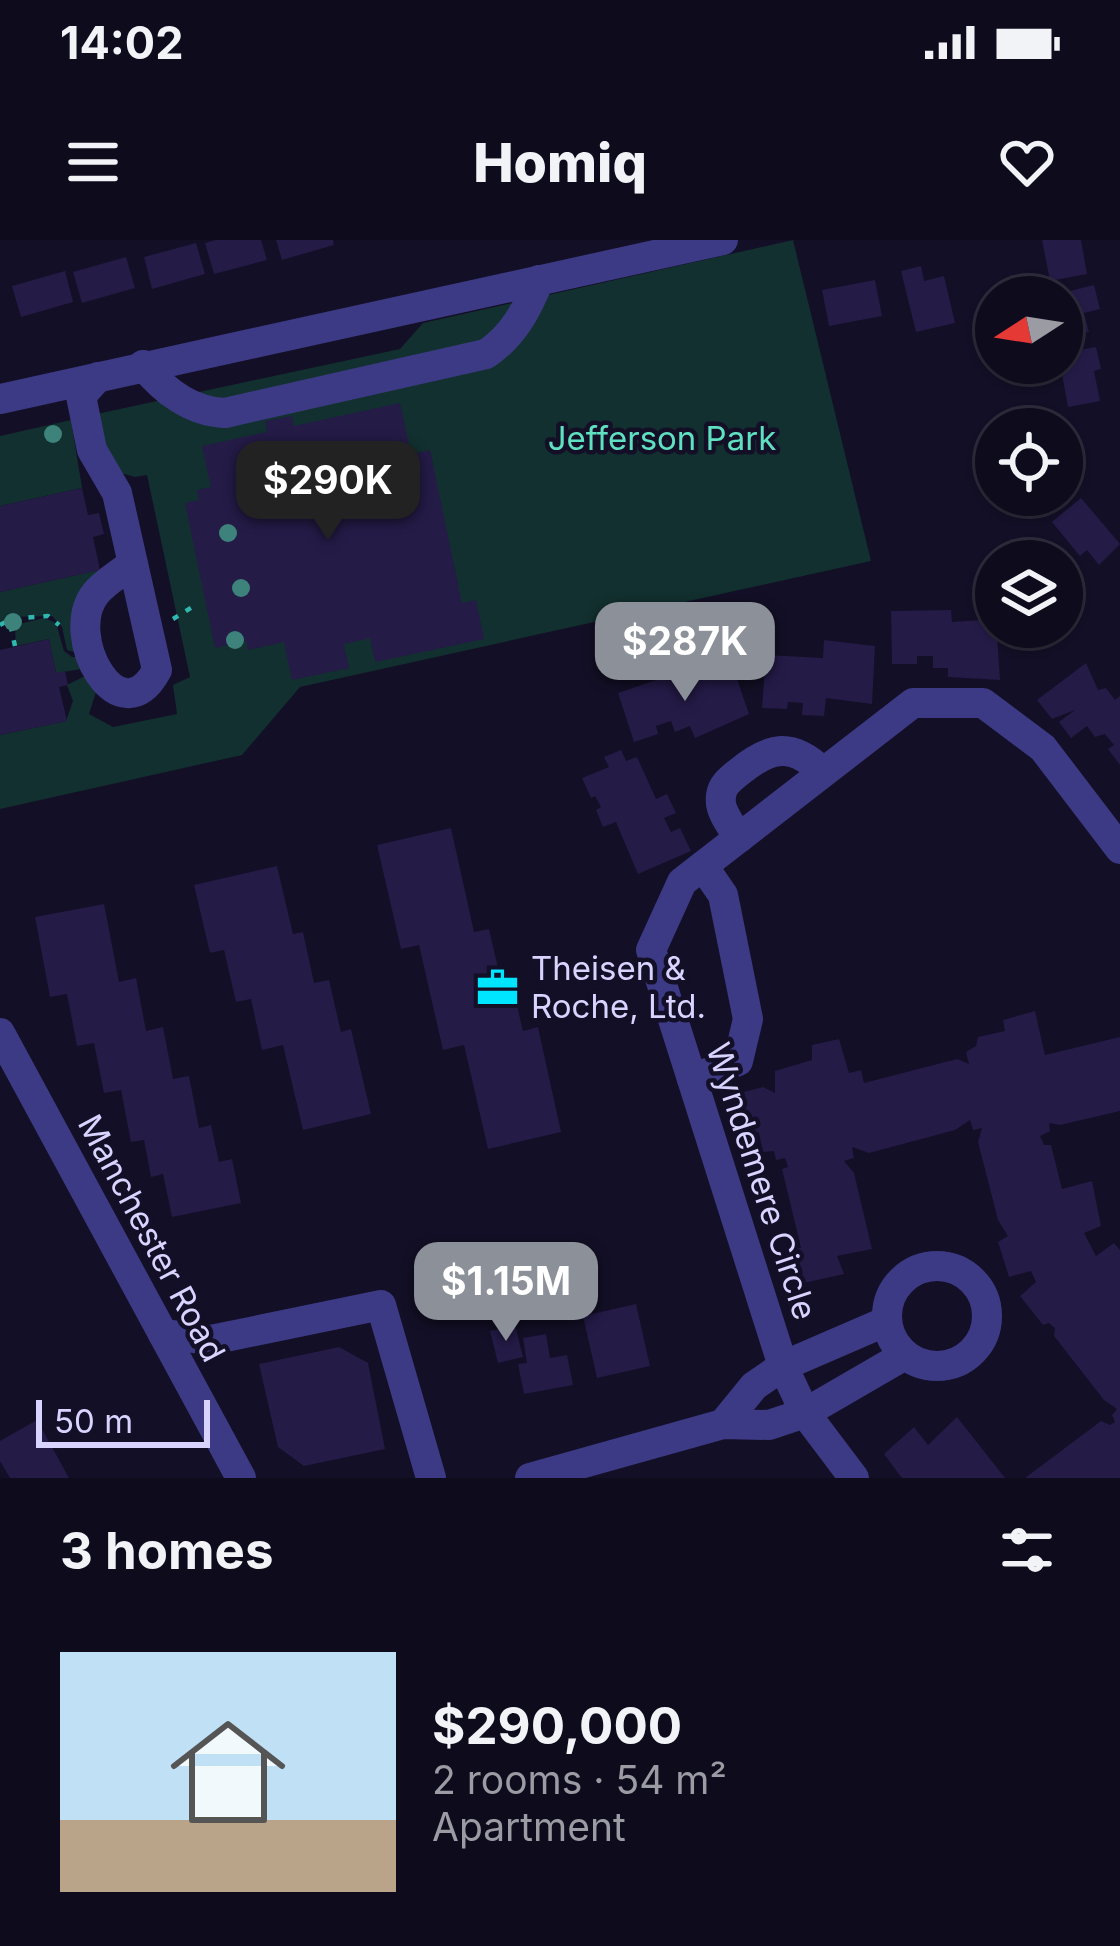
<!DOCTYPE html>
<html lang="en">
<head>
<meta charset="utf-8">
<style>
  body { margin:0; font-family:Inter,sans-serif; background:#171425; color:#f1f3f6; height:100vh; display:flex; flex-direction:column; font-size:45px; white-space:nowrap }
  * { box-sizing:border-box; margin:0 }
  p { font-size:39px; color:#9b9ba3 }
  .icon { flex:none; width:66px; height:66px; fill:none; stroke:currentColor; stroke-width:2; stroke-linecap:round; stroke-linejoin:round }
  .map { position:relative; height:1238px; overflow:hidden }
  .side { display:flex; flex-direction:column; background:#0e0b1c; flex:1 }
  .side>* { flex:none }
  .needle { width:78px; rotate:258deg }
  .controls { position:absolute; left:975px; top:36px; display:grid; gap:24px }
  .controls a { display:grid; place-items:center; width:108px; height:108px; border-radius:50%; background:#0e0b1c; box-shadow:0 3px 9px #0004,0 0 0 3px #2e2b3b; font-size:60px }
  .scale { position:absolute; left:36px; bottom:30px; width:174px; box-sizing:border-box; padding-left:12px; border:6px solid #d9d4ff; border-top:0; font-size:33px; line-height:42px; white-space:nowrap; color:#d9d4ff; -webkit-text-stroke:9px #130f26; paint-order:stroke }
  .price { position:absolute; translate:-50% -102px; padding:0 27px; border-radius:24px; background:#8c9099; color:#fff; font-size:39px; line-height:78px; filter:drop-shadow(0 3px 6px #0008) }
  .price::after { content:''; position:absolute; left:50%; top:72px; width:36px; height:27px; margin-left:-18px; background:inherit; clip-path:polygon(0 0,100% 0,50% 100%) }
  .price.selected { background:#222; color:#fff }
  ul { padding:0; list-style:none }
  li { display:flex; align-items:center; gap:36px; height:300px; padding:0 60px }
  li span { display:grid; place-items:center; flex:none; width:336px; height:240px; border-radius:0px; color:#555 }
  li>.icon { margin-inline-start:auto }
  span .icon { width:144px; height:144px; fill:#fffc; stroke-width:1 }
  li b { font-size:51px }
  h2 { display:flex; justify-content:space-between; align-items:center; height:144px; padding:0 60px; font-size:51px }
  .status { display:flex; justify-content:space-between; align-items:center; height:84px; padding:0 60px; background:#0e0b1c; direction:ltr }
  .status svg { height:33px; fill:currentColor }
  header { display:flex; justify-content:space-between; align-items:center; height:156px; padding:0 60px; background:#0e0b1c; font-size:54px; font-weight:800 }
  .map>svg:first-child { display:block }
  .green { fill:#12302f }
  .building { fill:#241b47 }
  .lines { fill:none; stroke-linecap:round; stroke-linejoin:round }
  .path { stroke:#2fb8b0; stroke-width:4.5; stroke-dasharray:6 9; stroke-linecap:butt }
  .minor { stroke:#3d3a85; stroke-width:30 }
  .tree { fill:#3d827b }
  .labels { text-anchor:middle; stroke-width:9; stroke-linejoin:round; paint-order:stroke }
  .park-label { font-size:33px; fill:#5fe0c0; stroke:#130f26 }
  .poi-label { font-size:33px; fill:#d9d4ff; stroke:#130f26; text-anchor:start }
  .street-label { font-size:33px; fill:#d9d4ff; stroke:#130f26 }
</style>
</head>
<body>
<div class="status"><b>14:02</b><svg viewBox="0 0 49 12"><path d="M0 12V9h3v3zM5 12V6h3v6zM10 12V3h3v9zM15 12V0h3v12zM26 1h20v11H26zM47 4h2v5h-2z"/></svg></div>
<header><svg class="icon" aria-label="menu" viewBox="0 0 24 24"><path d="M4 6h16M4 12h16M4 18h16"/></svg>Homiq<svg class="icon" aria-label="heart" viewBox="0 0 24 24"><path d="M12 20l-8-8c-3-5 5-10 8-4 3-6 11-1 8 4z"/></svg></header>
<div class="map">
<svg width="1120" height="1238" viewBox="0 0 1120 1238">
  <rect width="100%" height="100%" fill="#130f26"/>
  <g class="green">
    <path d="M 793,0 L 871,321 L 300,447 L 242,515 L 0,569 L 0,495 L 66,481 L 73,461 L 67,445 L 85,436 L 96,452 L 89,474 L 113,487 L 177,474 L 173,445 L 190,437 L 147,235 L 135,237 L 117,232 L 92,175 L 400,109 L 423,83 Z"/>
    <path d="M 71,180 L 82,248 L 0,266 L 0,196 Z"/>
    <path d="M 99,330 L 78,413 L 67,410 L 62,387 L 52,376 L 12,377 L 0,383 L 0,352 Z"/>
    <path d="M 44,378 L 56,383 L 64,411 L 72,417 L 79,417 L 82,429 L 56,433 L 49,399 L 16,406 L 15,385 Z"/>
  </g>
  <g class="building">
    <path d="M 216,0 L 261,0 L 267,20 L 214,34 L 205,3 Z"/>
    <path d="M 276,0 L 333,0 L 334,5 L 282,20 Z"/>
    <path d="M 1042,0 L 1081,0 L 1087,34 L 1050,41 Z"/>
    <path d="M 196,3 L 205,34 L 152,49 L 144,17 Z"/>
    <path d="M 126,17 L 135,48 L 82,63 L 73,32 Z"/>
    <path d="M 921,26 L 924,41 L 944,36 L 955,83 L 916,92 L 901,31 Z"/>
    <path d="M 65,31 L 73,62 L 21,77 L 12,46 Z"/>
    <path d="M 875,40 L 882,76 L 829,86 L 822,50 Z"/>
    <path d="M 1094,45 L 1100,69 L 1084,73 L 1089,92 L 1062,98 L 1062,62 L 1072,60 L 1070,51 Z"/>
    <path d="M 1096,107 L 1101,129 L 1094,131 L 1100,161 L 1068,167 L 1060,123 L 1062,113 Z"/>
    <path d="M 400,163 L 411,214 L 430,210 L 462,363 L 476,360 L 484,399 L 375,422 L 370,398 L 344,404 L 349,428 L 292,440 L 284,402 L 248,410 L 246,401 L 215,408 L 185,263 L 199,260 L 197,250 L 211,247 L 202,206 L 267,192 L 265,181 L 292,176 L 294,186 Z"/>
    <path d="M 1073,186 L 1084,238 L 1062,243 L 1062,188 Z"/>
    <path d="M 82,248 L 88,275 L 99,273 L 104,294 L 93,297 L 100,330 L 0,352 L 0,266 Z"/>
    <path d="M 1081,258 L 1120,304 L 1099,325 L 1087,310 L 1080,316 L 1052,282 Z"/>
    <path d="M 951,370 L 952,382 L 996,379 L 1000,440 L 948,437 L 948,428 L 933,428 L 933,416 L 917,416 L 917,424 L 892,424 L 891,371 Z"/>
    <path d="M 49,399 L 56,433 L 65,431 L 68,445 L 59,447 L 67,481 L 0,495 L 0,410 Z"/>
    <path d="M 824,400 L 875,406 L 872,464 L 826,458 L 824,476 L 802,475 L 803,463 L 788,462 L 787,469 L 762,468 L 766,415 L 823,418 Z"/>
    <path d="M 1086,423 L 1098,450 L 1106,448 L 1115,460 L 1120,456 L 1120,525 L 1108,509 L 1114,505 L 1105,494 L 1095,497 L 1087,486 L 1071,498 L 1059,482 L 1075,470 L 1052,479 L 1037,460 Z"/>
    <path d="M 732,424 L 749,474 L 695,498 L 690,486 L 675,492 L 671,481 L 656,486 L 658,494 L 634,502 L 618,453 L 674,434 L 677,443 Z"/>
    <path d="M 621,510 L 626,521 L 637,517 L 656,559 L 667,554 L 676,573 L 664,578 L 671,592 L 680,588 L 691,611 L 638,634 L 616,582 L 603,587 L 596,570 L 601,567 L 595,556 L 591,558 L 582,538 L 609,527 L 604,517 Z"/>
    <path d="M 451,588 L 474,692 L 489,689 L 501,741 L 511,739 L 523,791 L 538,787 L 561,892 L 488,909 L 464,805 L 443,810 L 419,705 L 401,709 L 377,605 Z"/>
    <path d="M 277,626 L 293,694 L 303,692 L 314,743 L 329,740 L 341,792 L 351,789 L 371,874 L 303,890 L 283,805 L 262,810 L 251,759 L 236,762 L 224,710 L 210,713 L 194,645 Z"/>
    <path d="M 104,664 L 119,742 L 136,738 L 146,791 L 163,787 L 173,839 L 189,836 L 199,888 L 211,885 L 219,922 L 232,919 L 241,963 L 172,977 L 163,934 L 151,937 L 144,900 L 131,902 L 121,850 L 104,853 L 94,803 L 77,806 L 67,754 L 50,757 L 35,677 Z"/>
    <path d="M 1035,771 L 1045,815 L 1120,797 L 1120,871 L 1060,885 L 1049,883 L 1050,891 L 1040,896 L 1044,905 L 1051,905 L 1062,949 L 1092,941 L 1101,986 L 1084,993 L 1096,1016 L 1114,1003 L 1120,1010 L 1120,1238 L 1025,1238 L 1101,1181 L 1110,1185 L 1115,1182 L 1112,1175 L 1117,1169 L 1104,1160 L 1054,1096 L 1055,1088 L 1049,1083 L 1043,1085 L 1020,1056 L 1036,1042 L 1031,1031 L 1009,1037 L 998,1002 L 1008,996 L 998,980 L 978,902 L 982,888 L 973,890 L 970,880 L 955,890 L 869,913 L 852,907 L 854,918 L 844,921 L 854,933 L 872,1009 L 837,1016 L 844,1034 L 799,1044 L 790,1009 L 801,1008 L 782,929 L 788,927 L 785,918 L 776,920 L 774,911 L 763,912 L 759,893 L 750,887 L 743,888 L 736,854 L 763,847 L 775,853 L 775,831 L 812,820 L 812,805 L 839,799 L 849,833 L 861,830 L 864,843 L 957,819 L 969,824 L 966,812 L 976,806 L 978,797 L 1005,791 L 1003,780 Z"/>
    <path d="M 636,1064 L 650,1126 L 597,1138 L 583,1076 Z"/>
    <path d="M 515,1085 L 523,1117 L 498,1123 L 490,1091 Z"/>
    <path d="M 546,1094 L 550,1118 L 567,1115 L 573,1145 L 524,1154 L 518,1124 L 527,1123 L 523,1098 Z"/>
    <path d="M 339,1107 L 368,1123 L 385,1209 L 304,1226 L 278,1207 L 259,1124 Z"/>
    <path d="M 957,1177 L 1005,1238 L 902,1238 L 884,1214 L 914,1187 L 928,1205 Z"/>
    <path d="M 37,1180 L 69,1238 L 10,1238 L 0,1221 L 0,1201 Z"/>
  </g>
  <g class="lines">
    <g class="path">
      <path d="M 173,379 L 194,366"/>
      <path d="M 0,385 L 11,379 L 48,376 L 59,385"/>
      <path d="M 15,406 L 11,388 L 16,381"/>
    </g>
    <g class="minor">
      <path d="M 143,125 C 164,151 192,172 225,173 L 486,114 C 513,96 527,70 539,40"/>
      <path d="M 98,137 L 81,156 L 92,210 L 117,253 L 157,430 C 120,499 61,396 96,353 C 105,342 121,333 133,323"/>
      <path d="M 0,159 L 723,0"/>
      <path d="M 739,598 C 733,588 723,576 721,564 C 719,547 728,541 739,532 C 771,506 792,502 823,532"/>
      <path d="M 0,793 L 241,1238"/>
      <path d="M 692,839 L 738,821 L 748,779 L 723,655 L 703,626"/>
      <circle cx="937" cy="1076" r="50"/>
      <path d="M 163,1094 L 211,1100 L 381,1065 L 431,1238"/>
      <path d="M 723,1184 L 754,1146 L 783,1126 L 887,1081"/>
      <path d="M 530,1238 L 723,1184 L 769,1185 L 805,1173 L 905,1115"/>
      <path d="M 854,1238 L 805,1173 L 783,1126 L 651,710 L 682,642 L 913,463 L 983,463 L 1043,508 L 1120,609"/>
    </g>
  </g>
  <g class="tree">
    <circle cx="53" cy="194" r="9"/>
    <circle cx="228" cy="293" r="9"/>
    <circle cx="241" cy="348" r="9"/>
    <circle cx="13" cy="382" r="9"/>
    <circle cx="235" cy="400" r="9"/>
  </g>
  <defs>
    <symbol id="office-bare" viewBox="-9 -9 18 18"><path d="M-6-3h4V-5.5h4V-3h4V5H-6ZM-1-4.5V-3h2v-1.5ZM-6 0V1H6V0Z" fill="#00e5ff" stroke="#130f26" stroke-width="2.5" paint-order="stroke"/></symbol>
  </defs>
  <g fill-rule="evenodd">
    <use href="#office-bare" x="468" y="718" width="59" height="59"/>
  </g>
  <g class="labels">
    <g class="park-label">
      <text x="662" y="210">Jefferson Park</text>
    </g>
    <g class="poi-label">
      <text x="531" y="740">Theisen &amp;<tspan x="531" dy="38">Roche, Ltd.</tspan></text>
    </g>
    <g class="street-label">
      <text transform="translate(762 941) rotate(72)" y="12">Wyndemere Circle</text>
      <text transform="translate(152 998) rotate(62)" y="12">Manchester Road</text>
    </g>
  </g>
</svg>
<div class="controls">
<a><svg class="needle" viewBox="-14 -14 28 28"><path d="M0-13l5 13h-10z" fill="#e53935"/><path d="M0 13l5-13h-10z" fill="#9b9ba3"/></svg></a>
<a><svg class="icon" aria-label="locate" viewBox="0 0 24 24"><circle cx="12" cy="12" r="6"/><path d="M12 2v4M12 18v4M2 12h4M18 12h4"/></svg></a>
<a><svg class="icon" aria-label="layers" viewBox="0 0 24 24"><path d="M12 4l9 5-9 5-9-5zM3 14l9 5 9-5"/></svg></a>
</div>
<div class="scale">50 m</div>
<b class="price selected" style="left:328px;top:303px">$290K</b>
<b class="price" style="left:685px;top:464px">$287K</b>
<b class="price" style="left:506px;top:1104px">$1.15M</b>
</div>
<section class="side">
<h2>3 homes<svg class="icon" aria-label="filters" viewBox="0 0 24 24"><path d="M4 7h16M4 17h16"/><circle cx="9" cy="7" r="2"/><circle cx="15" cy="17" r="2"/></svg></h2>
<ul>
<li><span style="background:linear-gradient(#bfe0f5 70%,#b9a48a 0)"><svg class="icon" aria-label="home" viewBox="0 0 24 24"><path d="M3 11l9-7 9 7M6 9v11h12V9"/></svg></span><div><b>$290,000</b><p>2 rooms · 54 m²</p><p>Apartment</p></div></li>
</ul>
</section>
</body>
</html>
